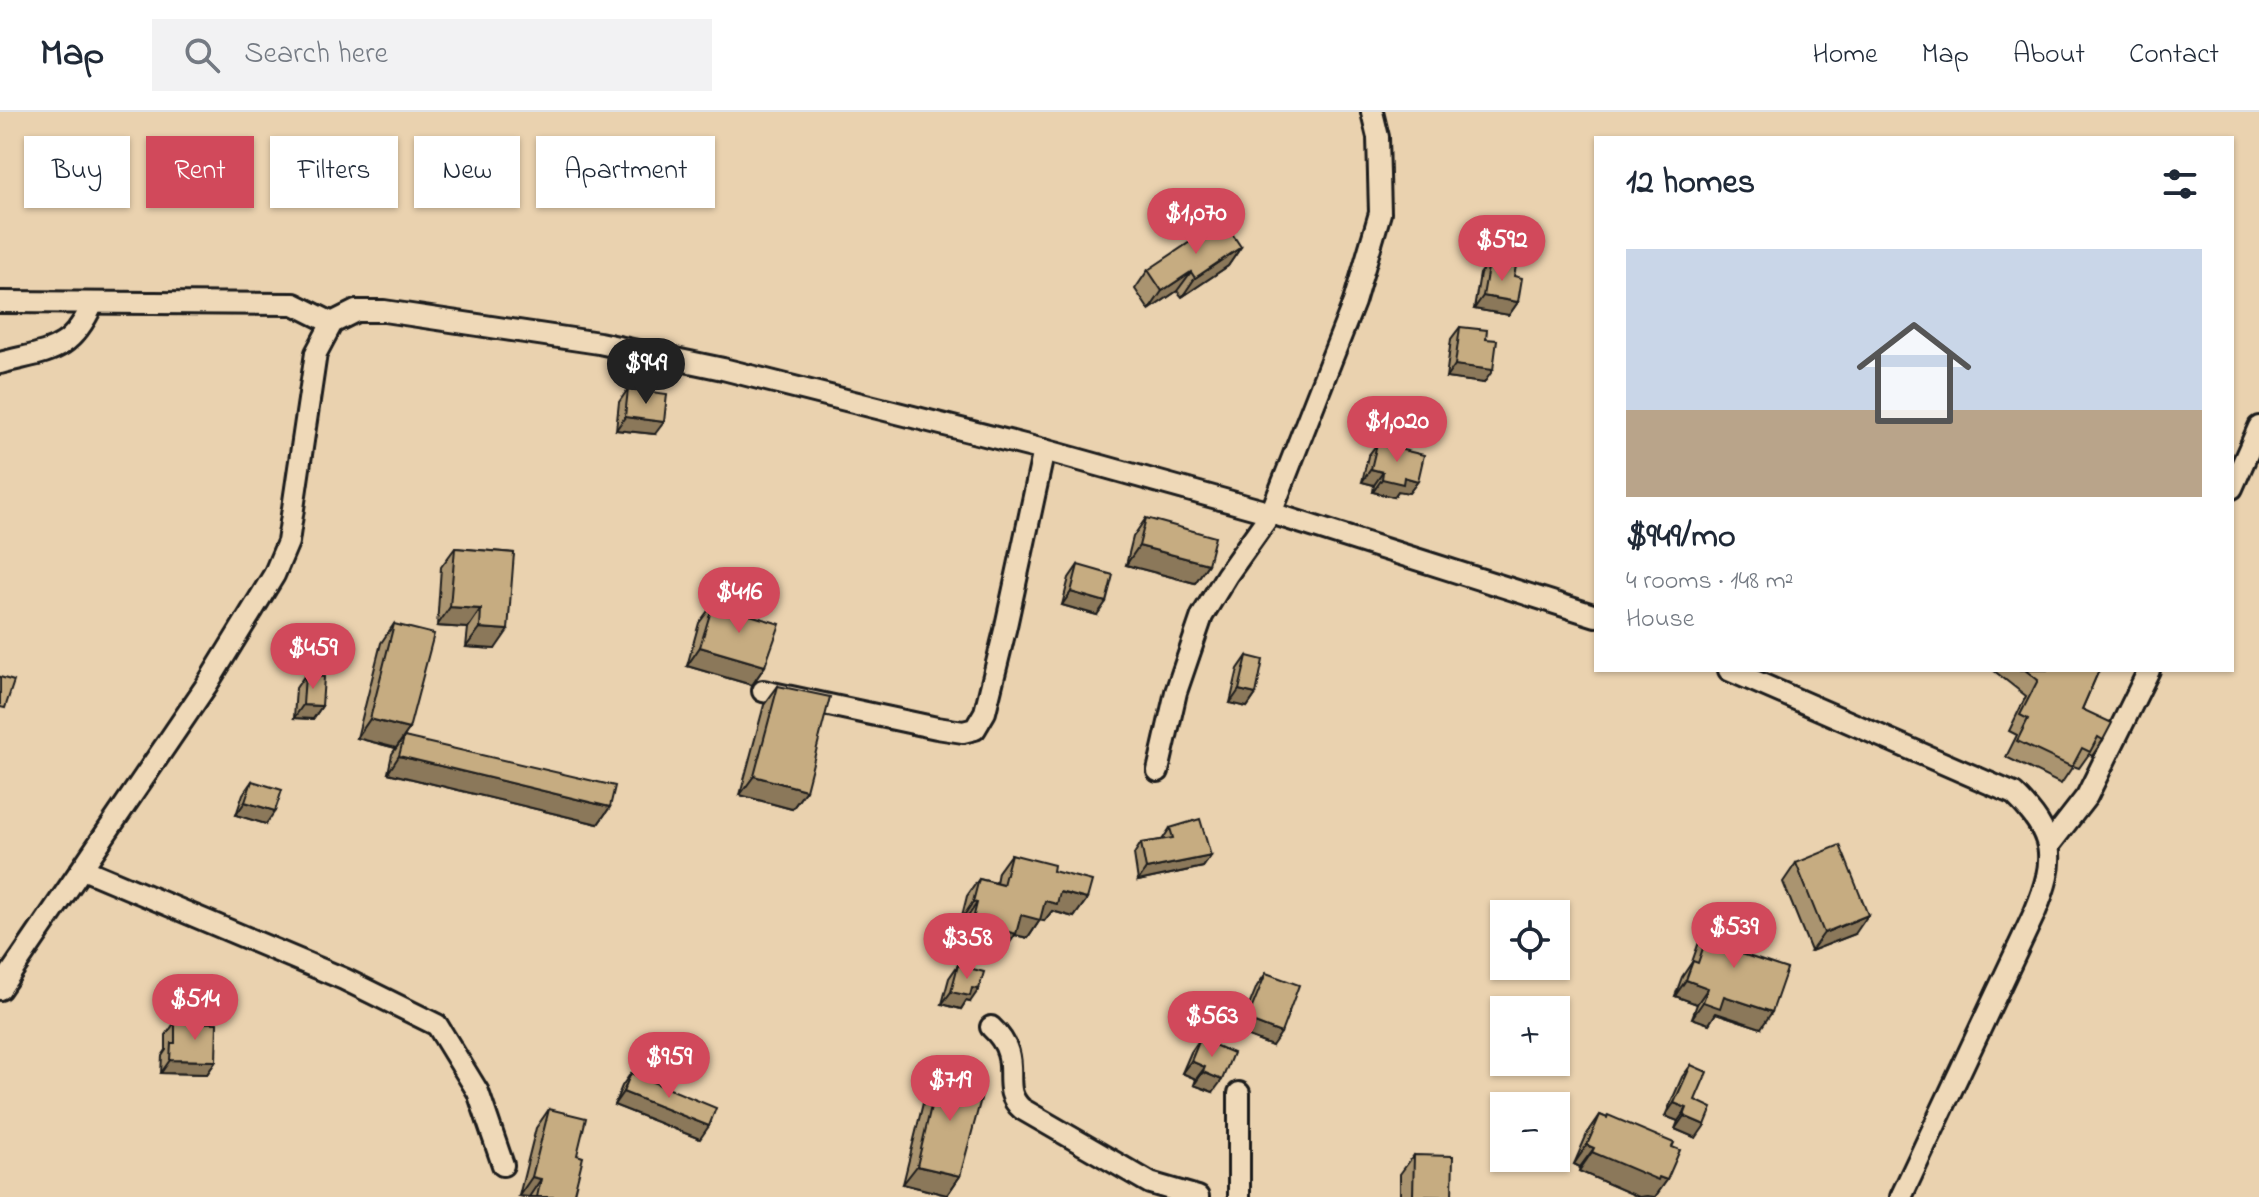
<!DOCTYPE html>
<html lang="en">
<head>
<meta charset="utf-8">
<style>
  body { margin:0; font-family:"Indie Flower",sans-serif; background:#f2f2f3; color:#1f2937; height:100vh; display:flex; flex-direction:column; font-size:30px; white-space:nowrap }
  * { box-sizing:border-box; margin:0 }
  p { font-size:26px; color:#747a83 }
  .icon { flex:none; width:44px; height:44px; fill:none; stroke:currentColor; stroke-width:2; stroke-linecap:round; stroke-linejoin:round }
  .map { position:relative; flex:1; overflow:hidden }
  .side { position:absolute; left:1594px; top:24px; width:640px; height:536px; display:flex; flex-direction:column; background:#fff; border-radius:0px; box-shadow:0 2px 6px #0004 }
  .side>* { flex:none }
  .top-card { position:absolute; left:24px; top:24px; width:760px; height:72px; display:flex; gap:16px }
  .fabs { position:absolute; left:1490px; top:788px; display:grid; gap:16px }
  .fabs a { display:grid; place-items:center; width:80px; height:80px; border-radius:0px; background:#fff; box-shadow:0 2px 6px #0004; font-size:40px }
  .price { position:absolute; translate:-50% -68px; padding:0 18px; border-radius:28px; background:#d1495b; color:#fff; font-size:26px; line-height:52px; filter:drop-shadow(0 2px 4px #0008) }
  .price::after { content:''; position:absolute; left:50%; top:48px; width:24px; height:18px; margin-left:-12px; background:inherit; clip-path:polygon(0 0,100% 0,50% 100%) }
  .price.current { background:#222; color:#fff }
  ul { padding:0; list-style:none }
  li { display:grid; align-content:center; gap:16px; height:424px; padding:0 32px }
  li span { display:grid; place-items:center; height:248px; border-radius:0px; color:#555 }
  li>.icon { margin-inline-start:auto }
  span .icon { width:144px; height:144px; fill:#fffc; stroke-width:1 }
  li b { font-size:34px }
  h2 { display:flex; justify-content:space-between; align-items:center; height:96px; padding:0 32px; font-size:34px }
  .tag { padding:0 28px; border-radius:0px; background:#fff; box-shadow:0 2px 6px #0004; font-size:28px; line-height:72px }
  .tag.current { background:#d1495b; color:#fff }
  header { display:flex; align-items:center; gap:48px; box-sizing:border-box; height:112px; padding:0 40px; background:#fff; border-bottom:2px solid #e0e1e3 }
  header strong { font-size:38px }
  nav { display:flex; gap:44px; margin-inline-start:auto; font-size:28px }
  .search { width:560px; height:72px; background:#f2f2f3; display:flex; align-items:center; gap:20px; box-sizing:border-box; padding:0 28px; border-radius:0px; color:#747a83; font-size:30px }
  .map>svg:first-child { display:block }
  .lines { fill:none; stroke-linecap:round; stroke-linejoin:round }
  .street-casing { stroke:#1c1c1c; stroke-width:26 }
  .street { stroke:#efd9b8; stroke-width:20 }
  .wall { fill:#aa946f; stroke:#1c1c1c; stroke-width:2 }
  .shaded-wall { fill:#8b785a; stroke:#1c1c1c; stroke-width:2 }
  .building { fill:#c6ac81; stroke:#1c1c1c; stroke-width:2 }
</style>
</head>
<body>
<header>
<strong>Map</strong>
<div class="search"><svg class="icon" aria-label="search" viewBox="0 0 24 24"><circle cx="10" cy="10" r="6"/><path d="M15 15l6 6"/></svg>Search here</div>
<nav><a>Home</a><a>Map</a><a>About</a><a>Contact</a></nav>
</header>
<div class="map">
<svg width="2259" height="1085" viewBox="0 0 2259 1085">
  <rect width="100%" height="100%" fill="#ead2af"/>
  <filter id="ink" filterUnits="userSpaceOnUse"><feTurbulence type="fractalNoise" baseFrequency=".0125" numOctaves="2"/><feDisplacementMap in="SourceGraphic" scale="16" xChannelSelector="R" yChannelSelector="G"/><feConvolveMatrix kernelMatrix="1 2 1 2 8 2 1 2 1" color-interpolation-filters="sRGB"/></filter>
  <g filter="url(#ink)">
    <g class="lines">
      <defs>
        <g id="street">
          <path d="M 0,190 L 294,192 L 332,211"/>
          <path d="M 0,251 C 49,238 70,242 93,191"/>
          <path d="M 2232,376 L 2259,315"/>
          <path d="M 1729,558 L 2014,682 C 2056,723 2057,747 2035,800 L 1901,1085"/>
          <path d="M 763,579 L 937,616 L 963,620 L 975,617 L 985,600 L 1006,514 L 1044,338"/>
          <path d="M 1158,659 L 1176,580 L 1202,504 L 1227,463 L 1271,401 L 1354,190 L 1380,101 L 1378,25 L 1372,0"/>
          <path d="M 2049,733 L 2087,684 L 2149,558"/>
          <path d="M 83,757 L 344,867 L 437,913 L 478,980 L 503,1053"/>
          <path d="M 0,877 L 206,574 L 274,463 L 288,430 L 316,241 L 332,211 L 356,199 L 384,199 L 599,231 L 723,257 L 1044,338 L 1271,401 L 1596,504"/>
          <path d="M 991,915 C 1027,948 996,974 1022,997 L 1150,1071 L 1198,1085"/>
          <path d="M 1239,1085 L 1239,981"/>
        </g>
      </defs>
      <use href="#street" class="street-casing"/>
      <use href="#street" class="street"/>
    </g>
    <g class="wall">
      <path d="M 1241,135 L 1228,154 L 1182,185 L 1177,179 L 1149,198 L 1135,177 L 1148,158 Z"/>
      <path d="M 1489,150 L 1514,164 L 1518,190 L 1509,203 L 1474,197 L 1480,162 Z"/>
      <path d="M 1460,215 L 1486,227 L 1484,271 L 1446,266 L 1451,227 Z"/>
      <path d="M 628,277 L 655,322 L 616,318 L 619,290 Z"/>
      <path d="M 1377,332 L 1418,369 L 1409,381 L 1398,379 L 1394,385 L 1373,380 L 1374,373 L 1362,370 L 1368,344 Z"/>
      <path d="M 1146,406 L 1208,452 L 1195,471 L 1126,453 L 1133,425 Z"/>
      <path d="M 455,436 L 514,441 L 495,537 L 466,535 L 468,516 L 437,514 L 441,455 Z"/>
      <path d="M 1078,453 L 1097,503 L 1062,493 L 1069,466 Z"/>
      <path d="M 713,492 L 765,554 L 752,573 L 687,554 L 699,511 Z"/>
      <path d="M 394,512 L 409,617 L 396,636 L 357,626 L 381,531 Z"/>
      <path d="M 1247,544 L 1256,582 L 1247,595 L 1230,591 L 1238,557 Z"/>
      <path d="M 1993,558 L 2099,558 L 2082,597 L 2103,628 L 2092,644 L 2089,642 L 2079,656 L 2073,654 L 2061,672 L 2006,645 L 2017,623 L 2009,619 L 2026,584 Z"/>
      <path d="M 305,563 L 322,594 L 313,607 L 294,606 L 296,576 Z"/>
      <path d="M 778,574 L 806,678 L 792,697 L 740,683 L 764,593 Z"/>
      <path d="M 404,625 L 610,695 L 598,712 L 388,661 L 392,642 Z"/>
      <path d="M 252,669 L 266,712 L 236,703 L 243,682 Z"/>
      <path d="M 1170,716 L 1211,744 L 1203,755 L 1138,769 L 1134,742 L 1141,731 L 1162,728 Z"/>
      <path d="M 1011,742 L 1053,759 L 1087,787 L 1074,805 L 1052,799 L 1044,809 L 1040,808 L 1028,826 L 1015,823 L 1004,839 L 995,838 L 991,844 L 972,839 L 974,832 L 960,829 L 965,809 L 961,808 L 967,784 L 979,767 L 996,771 L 998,760 Z"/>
      <path d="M 1796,751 L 1855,822 L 1811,839 L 1783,770 Z"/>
      <path d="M 1717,795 L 1724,836 L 1761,916 L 1716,901 L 1709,912 L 1692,906 L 1697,892 L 1675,884 L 1682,865 L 1692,850 L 1706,810 Z"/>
      <path d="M 958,853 L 970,890 L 966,889 L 961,897 L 942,892 L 949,866 Z"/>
      <path d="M 1266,861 L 1272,934 L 1238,921 L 1257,874 Z"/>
      <path d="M 175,910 L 216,949 L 207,962 L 161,961 L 162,944 L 166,938 L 166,923 Z"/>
      <path d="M 1200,927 L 1213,980 L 1194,973 L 1196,967 L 1182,961 L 1191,940 Z"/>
      <path d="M 1691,953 L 1695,988 L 1696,1026 L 1675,1017 L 1678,1009 L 1665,1004 L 1682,965 Z"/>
      <path d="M 940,956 L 974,981 L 960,1064 L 947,1083 L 903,1072 L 927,975 Z"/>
      <path d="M 631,961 L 700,1027 L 614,993 L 622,974 Z"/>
      <path d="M 549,997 L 577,1043 L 573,1085 L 524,1085 L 519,1084 L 536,1016 Z"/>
      <path d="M 1600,1003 L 1672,1035 L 1667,1068 L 1655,1085 L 1647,1084 L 1639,1085 L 1579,1059 L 1580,1055 L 1574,1052 L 1587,1022 Z"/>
      <path d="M 1414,1043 L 1452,1085 L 1400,1085 L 1400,1062 Z"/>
    </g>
    <g class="shaded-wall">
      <path d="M 1241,135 L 1228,154 L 1182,185 L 1195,166 Z"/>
      <path d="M 1191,160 L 1177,179 L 1149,198 L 1162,179 Z"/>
      <path d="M 1483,184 L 1518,190 L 1509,203 L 1474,197 Z"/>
      <path d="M 1455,253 L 1493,258 L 1484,271 L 1446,266 Z"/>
      <path d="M 625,305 L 664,310 L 655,322 L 616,318 Z"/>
      <path d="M 1371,357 L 1383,360 L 1374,373 L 1362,370 Z"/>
      <path d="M 1404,365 L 1418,369 L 1409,381 L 1398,379 L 1394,385 L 1373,380 L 1382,367 Z"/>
      <path d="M 1139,434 L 1208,452 L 1195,471 L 1126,453 Z"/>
      <path d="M 1071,480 L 1106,490 L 1097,503 L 1062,493 Z"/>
      <path d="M 450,495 L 481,497 L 468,516 L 437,514 Z"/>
      <path d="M 480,516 L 508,518 L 495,537 L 466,535 Z"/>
      <path d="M 700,535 L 765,554 L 752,573 L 687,554 Z"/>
      <path d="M 1239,578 L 1256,582 L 1247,595 L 1230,591 Z"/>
      <path d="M 303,593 L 322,594 L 313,607 L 294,606 Z"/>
      <path d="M 370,607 L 409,617 L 396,636 L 357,626 Z"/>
      <path d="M 399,644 L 610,695 L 598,712 L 388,661 Z"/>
      <path d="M 754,664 L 806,678 L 792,697 L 740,683 Z"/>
      <path d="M 245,690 L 275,699 L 266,712 L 236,703 Z"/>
      <path d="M 1211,744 L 1203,755 L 1138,769 L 1146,757 Z"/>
      <path d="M 1060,780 L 1087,787 L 1074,805 L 1052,799 L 1044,809 L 1040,808 L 1028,826 L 1015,823 L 1004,839 L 995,838 L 991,844 L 972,839 L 985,822 L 1005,819 L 1021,803 Z"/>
      <path d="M 973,790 L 977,791 L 965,809 L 961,808 Z"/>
      <path d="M 1868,803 L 1855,822 L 1811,839 L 1824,821 Z"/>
      <path d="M 972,811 L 986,815 L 974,832 L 960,829 Z"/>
      <path d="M 1686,868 L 1708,876 L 1697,892 L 1675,884 Z"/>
      <path d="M 972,876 L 979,877 L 970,890 L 966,889 L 961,897 L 942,892 L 951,880 Z"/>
      <path d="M 1724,884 L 1772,900 L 1761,916 L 1716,901 L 1709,912 L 1692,906 L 1703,890 Z"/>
      <path d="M 1247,908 L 1281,921 L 1272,934 L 1238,921 Z"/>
      <path d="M 170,948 L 216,949 L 207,962 L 161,961 Z"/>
      <path d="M 1191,949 L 1205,955 L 1196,967 L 1182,961 Z"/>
      <path d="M 1203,960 L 1222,968 L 1213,980 L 1194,973 Z"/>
      <path d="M 623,980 L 709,1014 L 700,1027 L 614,993 Z"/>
      <path d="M 1674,991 L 1687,996 L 1678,1009 L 1665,1004 Z"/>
      <path d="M 1684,1004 L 1705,1013 L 1696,1026 L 1675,1017 Z"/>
      <path d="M 1587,1033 L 1594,1036 L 1580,1055 L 1574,1052 Z"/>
      <path d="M 1592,1040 L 1659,1065 L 1667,1068 L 1655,1085 L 1647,1084 L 1639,1085 L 1579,1059 Z"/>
      <path d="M 917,1054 L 960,1064 L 947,1083 L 903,1072 Z"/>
      <path d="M 532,1065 L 541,1067 L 529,1085 L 519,1084 Z"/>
    </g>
    <g class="building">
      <path d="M 1223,108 L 1241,135 L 1195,166 L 1191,160 L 1162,179 L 1148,158 Z"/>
      <path d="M 1489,150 L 1516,154 L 1514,164 L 1522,166 L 1518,190 L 1483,184 Z"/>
      <path d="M 1460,215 L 1487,218 L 1486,227 L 1497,228 L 1493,258 L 1455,253 Z"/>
      <path d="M 628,277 L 667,282 L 664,310 L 625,305 Z"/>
      <path d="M 1377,332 L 1424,343 L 1418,369 L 1404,365 L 1403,372 L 1382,367 L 1383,360 L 1371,357 Z"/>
      <path d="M 1146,406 L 1215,425 L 1208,452 L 1139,434 Z"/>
      <path d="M 455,436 L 514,441 L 508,518 L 480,516 L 481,497 L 450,495 Z"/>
      <path d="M 1078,453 L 1113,463 L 1106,490 L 1071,480 Z"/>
      <path d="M 713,492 L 780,512 L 765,554 L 700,535 Z"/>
      <path d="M 394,512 L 434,522 L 409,617 L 370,607 Z"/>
      <path d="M 1247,544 L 1263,548 L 1256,582 L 1239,578 Z"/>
      <path d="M 2025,558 L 2099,558 L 2082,597 L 2112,611 L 2103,628 L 2098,625 L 2090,640 L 2082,636 L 2072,655 L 2017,629 L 2028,607 L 2020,603 L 2038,568 Z"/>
      <path d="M 305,563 L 324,565 L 322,594 L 303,593 Z"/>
      <path d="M 0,565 L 14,569 L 5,596 L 0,595 Z"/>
      <path d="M 778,574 L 830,585 L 806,678 L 754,664 Z"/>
      <path d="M 404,625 L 615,674 L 610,695 L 399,644 Z"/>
      <path d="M 252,669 L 282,678 L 275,699 L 245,690 Z"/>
      <path d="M 1200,707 L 1211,744 L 1146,757 L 1141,731 L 1173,726 L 1170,716 Z"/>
      <path d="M 1840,733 L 1868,803 L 1824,821 L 1796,751 Z"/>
      <path d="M 1011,742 L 1054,753 L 1053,759 L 1092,769 L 1087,787 L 1060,780 L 1057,792 L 1045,789 L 1040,808 L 1021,803 L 1016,822 L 1005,819 L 1003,826 L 985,822 L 986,815 L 972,811 L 977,791 L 973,790 L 979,767 L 1003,773 Z"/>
      <path d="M 1717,795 L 1736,801 L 1724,836 L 1787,857 L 1772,900 L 1724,884 L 1720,896 L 1703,890 L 1708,876 L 1686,868 L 1693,849 L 1698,851 Z"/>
      <path d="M 958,853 L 984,860 L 979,877 L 972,876 L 970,884 L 951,880 Z"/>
      <path d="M 1266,861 L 1299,873 L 1281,921 L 1247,908 Z"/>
      <path d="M 175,910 L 217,911 L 216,949 L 170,948 L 171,931 L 175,931 Z"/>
      <path d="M 1200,927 L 1233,941 L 1222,968 L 1203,960 L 1205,955 L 1191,949 Z"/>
      <path d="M 1691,953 L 1707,960 L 1695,988 L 1712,996 L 1705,1013 L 1684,1004 L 1687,996 L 1674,991 Z"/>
      <path d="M 940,956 L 977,965 L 974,981 L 982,983 L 960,1064 L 917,1054 Z"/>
      <path d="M 631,961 L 716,996 L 709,1014 L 623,980 Z"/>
      <path d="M 549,997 L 586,1006 L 577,1043 L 583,1045 L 573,1085 L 537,1085 L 541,1067 L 532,1065 Z"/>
      <path d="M 1600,1003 L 1607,1006 L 1608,1003 L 1674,1031 L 1672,1035 L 1680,1038 L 1667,1068 L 1659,1065 L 1658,1068 L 1592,1040 L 1594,1036 L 1587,1033 Z"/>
      <path d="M 1414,1043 L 1453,1044 L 1452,1085 L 1413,1084 Z"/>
    </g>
  </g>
</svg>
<div class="fabs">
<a><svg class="icon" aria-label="locate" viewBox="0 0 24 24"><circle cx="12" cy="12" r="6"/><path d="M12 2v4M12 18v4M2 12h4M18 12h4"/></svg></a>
<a>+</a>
<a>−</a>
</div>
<b class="price" style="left:1196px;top:144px">$1,070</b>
<b class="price" style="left:1502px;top:171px">$592</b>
<b class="price current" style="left:646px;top:294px">$949</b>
<b class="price" style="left:1397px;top:352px">$1,020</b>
<b class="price" style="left:739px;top:523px">$416</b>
<b class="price" style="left:313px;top:579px">$459</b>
<b class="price" style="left:1734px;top:858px">$539</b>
<b class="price" style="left:967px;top:869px">$358</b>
<b class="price" style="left:195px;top:930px">$514</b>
<b class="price" style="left:1212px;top:947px">$563</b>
<b class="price" style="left:669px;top:988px">$959</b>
<b class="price" style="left:950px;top:1011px">$719</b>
<div class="top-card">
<a class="tag">Buy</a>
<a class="tag current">Rent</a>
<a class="tag">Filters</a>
<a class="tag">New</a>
<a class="tag">Apartment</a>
</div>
<section class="side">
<h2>12 homes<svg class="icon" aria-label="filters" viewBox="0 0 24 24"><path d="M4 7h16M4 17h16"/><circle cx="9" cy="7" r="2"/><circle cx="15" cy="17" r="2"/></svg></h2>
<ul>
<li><span style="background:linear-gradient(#c9d6e8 65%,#b9a48a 0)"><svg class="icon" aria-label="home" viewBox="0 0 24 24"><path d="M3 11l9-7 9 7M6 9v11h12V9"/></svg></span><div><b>$949/mo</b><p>4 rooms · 148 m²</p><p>House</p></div></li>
</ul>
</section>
</div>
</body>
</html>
